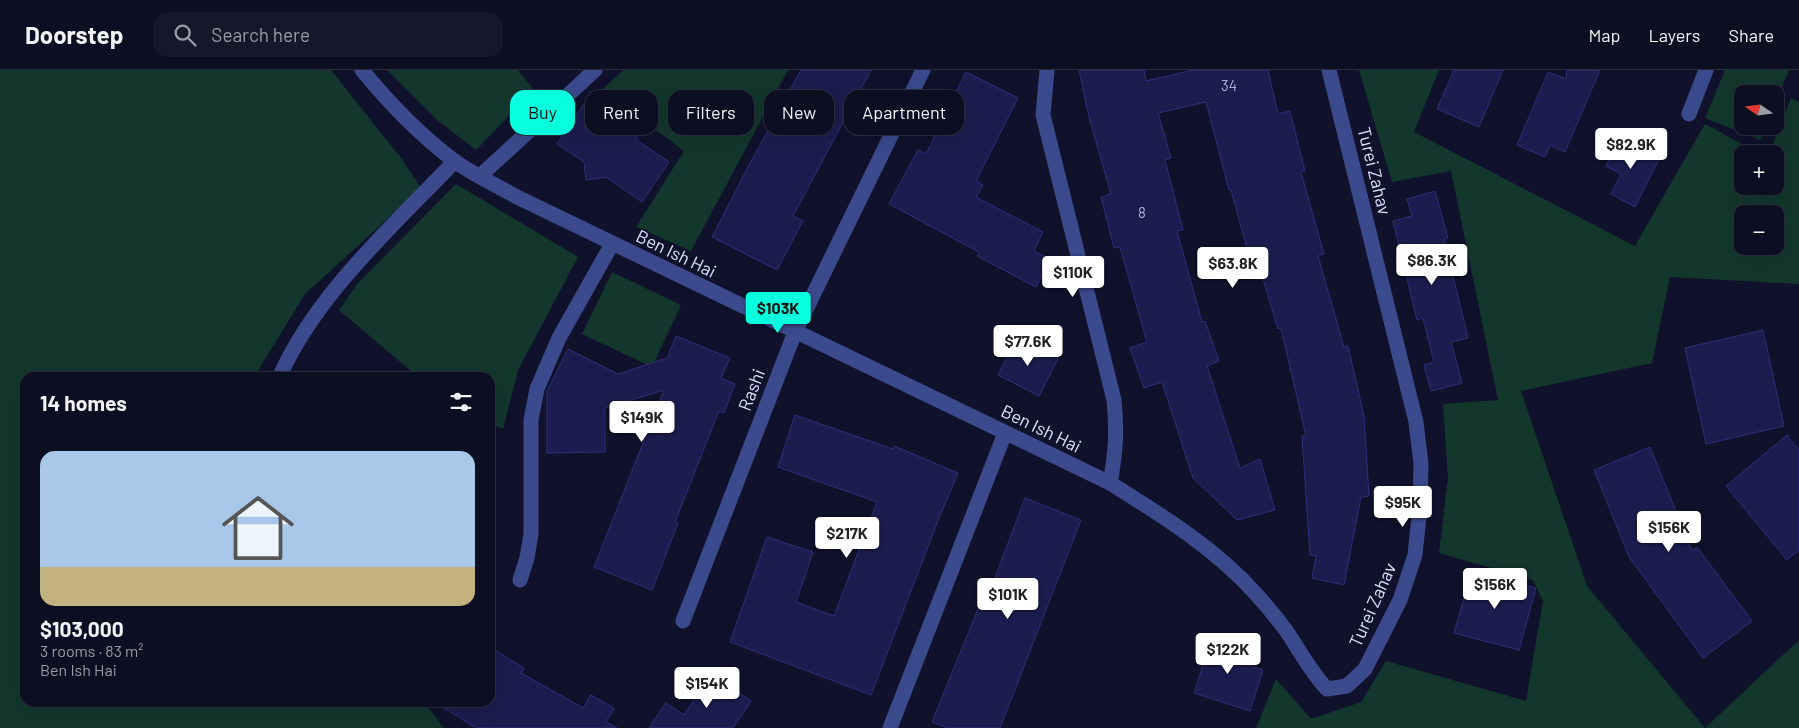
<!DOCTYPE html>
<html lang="en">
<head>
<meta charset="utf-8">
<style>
  body { margin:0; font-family:Barlow,sans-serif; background:#15172a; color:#f1f3f6; height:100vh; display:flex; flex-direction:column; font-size:19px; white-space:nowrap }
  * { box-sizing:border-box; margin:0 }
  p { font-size:16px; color:#9a9ca5 }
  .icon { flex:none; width:28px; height:28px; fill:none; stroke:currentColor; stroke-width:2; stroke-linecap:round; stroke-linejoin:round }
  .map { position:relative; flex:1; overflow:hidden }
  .details { position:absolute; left:20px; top:302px; width:475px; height:335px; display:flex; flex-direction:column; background:#0c0e21; border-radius:15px; box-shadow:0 5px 20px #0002,0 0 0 1px #2c2e3f }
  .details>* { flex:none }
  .top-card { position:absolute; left:510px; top:20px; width:475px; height:45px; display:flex; gap:10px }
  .needle { width:32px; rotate:284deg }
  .tools { position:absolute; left:1734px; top:15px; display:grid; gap:10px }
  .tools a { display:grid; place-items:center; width:50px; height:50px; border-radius:10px; background:#0c0e21; box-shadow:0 5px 20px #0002,0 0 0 1px #2c2e3f; font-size:25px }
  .price { position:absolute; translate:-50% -42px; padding:0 11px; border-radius:5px; background:#fff; color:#222; font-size:16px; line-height:32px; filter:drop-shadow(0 1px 2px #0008) }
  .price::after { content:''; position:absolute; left:50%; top:30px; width:15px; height:11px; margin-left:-8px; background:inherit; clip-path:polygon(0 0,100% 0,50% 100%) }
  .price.selected { background:#08ffde; color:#111 }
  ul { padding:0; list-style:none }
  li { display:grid; align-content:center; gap:10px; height:265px; padding:0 20px }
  li span { display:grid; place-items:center; height:155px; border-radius:15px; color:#555 }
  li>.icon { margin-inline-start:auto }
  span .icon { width:90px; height:90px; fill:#fffc; stroke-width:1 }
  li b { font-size:21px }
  h2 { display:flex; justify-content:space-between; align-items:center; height:60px; padding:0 20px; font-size:21px }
  .tag { padding:0 18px; border-radius:15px; background:#0c0e21; box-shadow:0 5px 20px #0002,0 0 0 1px #2c2e3f; font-size:18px; line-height:45px }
  .tag.selected { background:#08ffde; color:#111 }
  header { display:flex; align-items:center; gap:30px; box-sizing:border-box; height:70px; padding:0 25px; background:#0c0e21; border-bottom:1px solid #2c2e3f }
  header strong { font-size:24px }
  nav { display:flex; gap:28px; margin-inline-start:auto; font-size:18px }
  .search { width:350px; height:45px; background:#15172a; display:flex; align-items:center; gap:12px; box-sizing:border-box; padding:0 18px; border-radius:15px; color:#9a9ca5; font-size:19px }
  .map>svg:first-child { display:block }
  .green { fill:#13372d; fill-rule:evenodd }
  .building { fill:#1b1d4e; stroke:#2d2f7b }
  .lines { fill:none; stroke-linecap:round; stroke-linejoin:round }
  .minor { stroke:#3a4a8d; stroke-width:15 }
  .labels { text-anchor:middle; stroke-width:4; stroke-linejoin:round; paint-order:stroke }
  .number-label { font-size:15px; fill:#acafd3 }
  .street-label { font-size:18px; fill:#dce0ff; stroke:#10122c }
</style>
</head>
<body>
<header>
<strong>Doorstep</strong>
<div class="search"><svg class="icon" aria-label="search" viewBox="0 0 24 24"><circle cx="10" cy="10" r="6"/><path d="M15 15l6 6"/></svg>Search here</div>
<nav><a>Map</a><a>Layers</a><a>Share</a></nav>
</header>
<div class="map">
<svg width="1799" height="658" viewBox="0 0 1799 658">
  <rect width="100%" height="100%" fill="#10122c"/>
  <g class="green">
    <path d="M 0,0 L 331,0 L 401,88 L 421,118 L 305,224 L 254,307 L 25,308 L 25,632 L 425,633 L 444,658 L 0,658 Z"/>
    <path d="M 387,0 L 518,0 L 534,20 L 476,80 L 436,49 Z"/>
    <path d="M 623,0 L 788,0 L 691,181 L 636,157 L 684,81 L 602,20 Z"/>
    <path d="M 1359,0 L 1439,0 L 1414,62 L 1635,176 L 1705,54 L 1761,84 L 1742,84 L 1742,116 L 1775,116 L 1775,84 L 1769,84 L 1791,28 L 1799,32 L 1799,214 L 1670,207 L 1652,293 L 1521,321 L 1587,516 L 1705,658 L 1799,570 L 1799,658 L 1256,658 L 1276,609 L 1311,649 L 1361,632 L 1386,591 L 1526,631 L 1543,531 L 1533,510 L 1439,483 L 1448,408 L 1443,334 L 1498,330 L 1451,101 L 1392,112 ZM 1742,144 L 1775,144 L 1775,176 L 1742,176 Z"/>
    <path d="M 1725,0 L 1789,0 L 1775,33 L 1775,24 L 1742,24 L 1742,56 L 1766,56 L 1760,70 L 1705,48 Z"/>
    <path d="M 456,114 L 578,187 L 518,300 L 503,359 L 490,353 L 490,308 L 418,307 L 339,240 L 358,213 Z"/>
    <path d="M 612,202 L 681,235 L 652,297 L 582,264 Z"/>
  </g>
  <g class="building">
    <path d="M 801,0 L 871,0 L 793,146 L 803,151 L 777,200 L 712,167 L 749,95 Z"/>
    <path d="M 1079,0 L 1144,0 L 1146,11 L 1193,0 L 1268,0 L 1278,44 L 1290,41 L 1305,101 L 1301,102 L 1324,184 L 1318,186 L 1344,277 L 1348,276 L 1364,346 L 1369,426 L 1361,427 L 1344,515 L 1312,508 L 1316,486 L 1310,485 L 1302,366 L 1306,366 L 1281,258 L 1278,259 L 1261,202 L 1254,204 L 1231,120 L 1229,120 L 1206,32 L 1158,43 L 1171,88 L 1165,90 L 1183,160 L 1177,161 L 1202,252 L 1205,251 L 1219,291 L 1207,296 L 1240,398 L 1260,389 L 1275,440 L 1237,450 L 1193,408 L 1162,312 L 1144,318 L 1130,278 L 1147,272 L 1120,177 L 1114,178 L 1101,127 L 1111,124 L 1089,47 Z"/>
    <path d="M 1454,0 L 1503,0 L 1479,57 L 1437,39 Z"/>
    <path d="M 1567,0 L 1600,0 L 1565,82 L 1550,75 L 1545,87 L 1517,75 L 1548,2 L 1566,9 Z"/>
    <path d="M 966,2 L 1018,28 L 976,111 L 983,115 L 976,127 L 1043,162 L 1034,181 L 1050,189 L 1036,217 L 977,186 L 979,182 L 889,134 L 918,80 L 926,84 Z"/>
    <path d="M 584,34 L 609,51 L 633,48 L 637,70 L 669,92 L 642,132 L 606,107 L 586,110 L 584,92 L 557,74 Z"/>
    <path d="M 1620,67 L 1660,87 L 1635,137 L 1611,124 L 1621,104 L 1606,96 Z"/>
    <path d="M 1435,121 L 1448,168 L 1444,169 L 1468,268 L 1451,272 L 1462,313 L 1431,321 L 1424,295 L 1434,292 L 1423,248 L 1417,250 L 1393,151 L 1412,146 L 1407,129 Z"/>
    <path d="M 1763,260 L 1784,356 L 1706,374 L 1685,278 Z"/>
    <path d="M 676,266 L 730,288 L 721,308 L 735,314 L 724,343 L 719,341 L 675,452 L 678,453 L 652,520 L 594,497 L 664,320 L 605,338 L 605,382 L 547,383 L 547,321 L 568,279 L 618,304 L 667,288 Z"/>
    <path d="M 1017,267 L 1058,289 L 1039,326 L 998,305 Z"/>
    <path d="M 795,345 L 893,379 L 894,376 L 958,403 L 939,448 L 871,625 L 730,572 L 767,467 L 813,482 L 796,532 L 834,546 L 877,432 L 778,397 Z"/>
    <path d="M 1787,365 L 1799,380 L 1799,480 L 1787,490 L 1726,416 Z"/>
    <path d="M 1650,377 L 1692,481 L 1697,477 L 1752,551 L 1703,588 L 1629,487 L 1594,400 Z"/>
    <path d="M 1025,428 L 1081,450 L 1000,658 L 948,658 L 932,652 L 989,512 L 993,513 Z"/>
    <path d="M 1472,500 L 1536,518 L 1519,580 L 1454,563 Z"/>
    <path d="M 1213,564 L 1244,574 L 1238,592 L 1263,600 L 1250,641 L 1194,623 Z"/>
    <path d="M 490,577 L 524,598 L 521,603 L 583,638 L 591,625 L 614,638 L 606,652 L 617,658 L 476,658 L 434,632 L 490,632 Z"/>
    <path d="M 711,604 L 751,631 L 733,658 L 649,658 L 666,633 L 684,645 Z"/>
  </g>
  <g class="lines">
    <g class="minor">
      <path d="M 362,0 C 389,33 419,64 453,90 C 472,104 496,115 517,127 L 1110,413 C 1161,445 1215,478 1256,524 C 1266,535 1276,547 1285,559 C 1299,579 1310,601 1327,619 L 1347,616 L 1365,599 L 1400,530 L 1415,485 L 1420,437 L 1421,394 L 1416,352 L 1329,0"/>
      <path d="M 1047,0 L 1043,45 L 1114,330 C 1117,362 1116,382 1110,413"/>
      <path d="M 1689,44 L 1706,0"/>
      <path d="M 480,106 L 595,0"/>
      <path d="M 279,308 C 315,225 393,156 455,91"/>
      <path d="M 520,510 L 527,488 L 531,464 L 531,350 L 537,319 L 559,268 L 612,174"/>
      <path d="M 683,551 L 795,262 L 923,0"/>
      <path d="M 890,658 L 1005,363"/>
    </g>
  </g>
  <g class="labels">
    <g class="number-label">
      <text x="1229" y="21">34</text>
      <text x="1142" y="148">8</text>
    </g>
    <g class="street-label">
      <text transform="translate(1374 101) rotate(76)" y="6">Turei Zahav</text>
      <text transform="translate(676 184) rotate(26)" y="6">Ben Ish Hai</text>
      <text transform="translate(752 320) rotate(-69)" y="6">Rashi</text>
      <text transform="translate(1041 359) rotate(26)" y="6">Ben Ish Hai</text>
      <text transform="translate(1373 535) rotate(-66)" y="6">Turei Zahav</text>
    </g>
  </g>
</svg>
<div class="tools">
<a><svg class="needle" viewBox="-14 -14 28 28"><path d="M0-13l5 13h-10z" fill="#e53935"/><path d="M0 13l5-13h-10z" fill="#9a9ca5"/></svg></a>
<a>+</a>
<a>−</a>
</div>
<b class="price" style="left:1631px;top:100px">$82.9K</b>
<b class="price" style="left:1432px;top:216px">$86.3K</b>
<b class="price" style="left:1233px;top:219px">$63.8K</b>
<b class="price" style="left:1073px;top:228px">$110K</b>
<b class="price selected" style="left:778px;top:264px">$103K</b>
<b class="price" style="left:1028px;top:297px">$77.6K</b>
<b class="price" style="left:642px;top:373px">$149K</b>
<b class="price" style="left:1403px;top:458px">$95K</b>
<b class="price" style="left:1669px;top:483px">$156K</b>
<b class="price" style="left:847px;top:489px">$217K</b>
<b class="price" style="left:1495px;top:540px">$156K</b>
<b class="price" style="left:1008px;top:550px">$101K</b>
<b class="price" style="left:1228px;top:605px">$122K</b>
<b class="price" style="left:707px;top:639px">$154K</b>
<div class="top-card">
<a class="tag selected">Buy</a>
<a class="tag">Rent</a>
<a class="tag">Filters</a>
<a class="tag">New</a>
<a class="tag">Apartment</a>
</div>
<section class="details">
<h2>14 homes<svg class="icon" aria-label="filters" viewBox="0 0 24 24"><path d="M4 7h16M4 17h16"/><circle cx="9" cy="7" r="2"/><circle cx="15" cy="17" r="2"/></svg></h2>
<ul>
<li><span style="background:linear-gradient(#a9c7e8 75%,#c2b280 0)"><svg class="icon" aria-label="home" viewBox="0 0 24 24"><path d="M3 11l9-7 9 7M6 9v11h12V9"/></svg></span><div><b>$103,000</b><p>3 rooms · 83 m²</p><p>Ben Ish Hai</p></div></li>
</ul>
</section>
</div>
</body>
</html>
